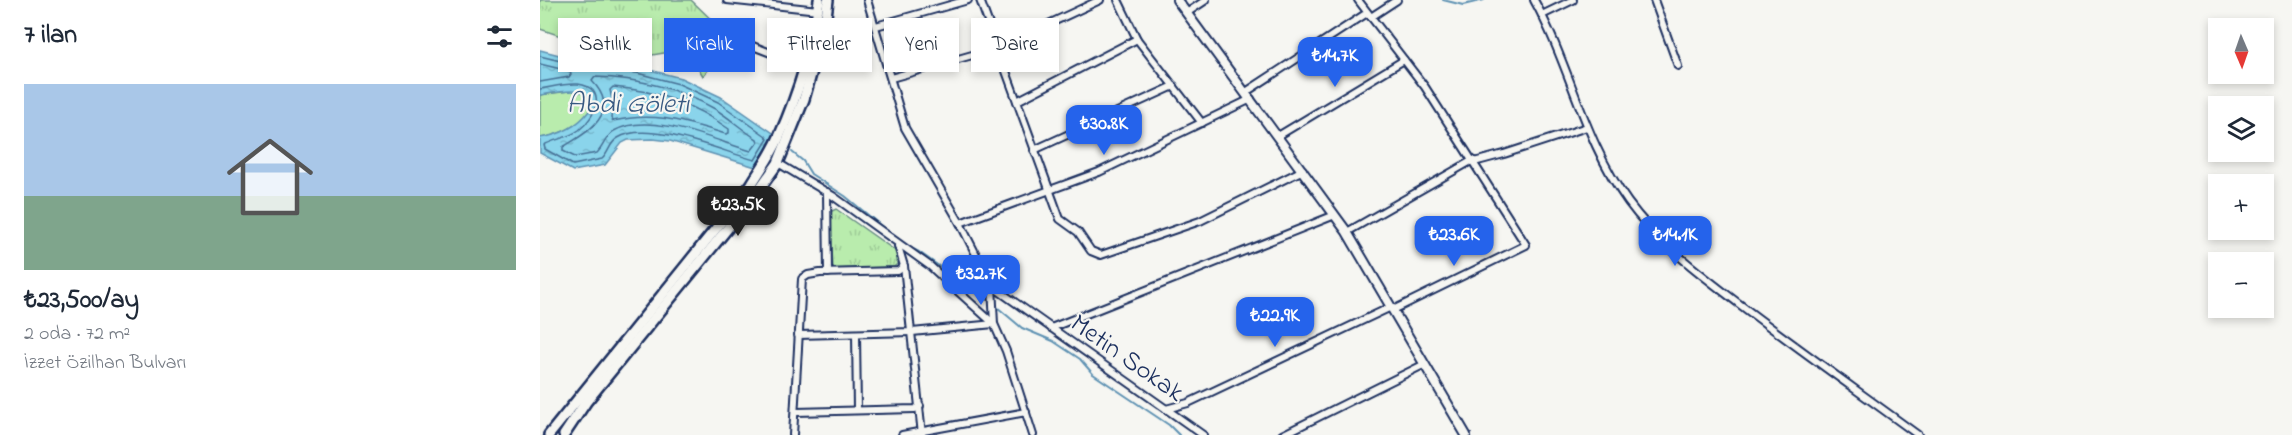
<!DOCTYPE html>
<html lang="tr">
<head>
<meta charset="utf-8">
<style>
  body { margin:0; font-family:"Indie Flower",sans-serif; background:#f6f6f7; color:#1f2937; height:100vh; display:flex; flex-direction:column; font-size:22px; white-space:nowrap }
  * { box-sizing:border-box; margin:0 }
  p { font-size:20px; color:#747a83 }
  .icon { flex:none; width:33px; height:33px; fill:none; stroke:currentColor; stroke-width:2; stroke-linecap:round; stroke-linejoin:round }
  .map { position:relative; flex:1; overflow:hidden }
  .panel { display:flex; flex-direction:column; background:#fff; width:540px }
  .panel>* { flex:none }
  .top-card { position:absolute; left:18px; top:18px; width:570px; height:54px; display:flex; gap:12px }
  .needle { width:39px; rotate:178deg }
  .fabs { position:absolute; left:1668px; top:18px; display:grid; gap:12px }
  .fabs a { display:grid; place-items:center; width:66px; height:66px; border-radius:0px; background:#fff; box-shadow:0 3px 9px #0003; font-size:30px }
  .price { position:absolute; translate:-50% -51px; padding:0 14px; border-radius:12px; background:#2563eb; color:#fff; font-size:20px; line-height:39px; filter:drop-shadow(0 2px 3px #0008) }
  .price::after { content:''; position:absolute; left:50%; top:36px; width:18px; height:14px; margin-left:-9px; background:inherit; clip-path:polygon(0 0,100% 0,50% 100%) }
  .price.active { background:#222; color:#fff }
  ul { padding:0; list-style:none }
  li { display:grid; align-content:center; gap:12px; height:318px; padding:0 24px }
  li+li { border-top:2px solid #e0e1e3 }
  li span { display:grid; place-items:center; height:186px; border-radius:0px; color:#555 }
  li>.icon { margin-inline-start:auto }
  span .icon { width:108px; height:108px; fill:#fffc; stroke-width:1 }
  li b { font-size:26px }
  h2 { display:flex; justify-content:space-between; align-items:center; height:72px; padding:0 24px; font-size:26px }
  .chip { padding:0 21px; border-radius:0px; background:#fff; box-shadow:0 3px 9px #0003; font-size:21px; line-height:54px }
  .chip.active { background:#2563eb; color:#fff }
  main { display:flex; flex:1; min-height:0 }
  .map>svg:first-child { display:block }
  .grass { fill:#b9ecad; stroke:#6a8e86; stroke-width:1.5 }
  .park { fill:url(#park-tufts); stroke:#6a8e86; stroke-width:1.5 }
  .water { fill:url(#water-ripples); stroke:#5e92b3; stroke-width:1.5 }
  .lines { fill:none; stroke-linecap:round; stroke-linejoin:round }
  .shore { stroke:#477196; stroke-width:1.5 }
  .stream { stroke:#5e92b3; stroke-width:2 }
  .minor-casing { stroke:#1b2f5e; stroke-width:10 }
  .tertiary-casing { stroke:#1b2f5e; stroke-width:12 }
  .secondary-casing { stroke:#1b2f5e; stroke-width:14 }
  .minor { stroke:#f6f6f2; stroke-width:6 }
  .tertiary { stroke:#f6f6f2; stroke-width:8 }
  .secondary { stroke:#f6f6f2; stroke-width:9 }
  .labels { text-anchor:middle; stroke-width:4.5; stroke-linejoin:round; paint-order:stroke }
  .street-label { font-size:27px; fill:#1b2f5e; stroke:#f6f6f2 }
  .water-label { font-size:28px; font-style:italic; fill:#375881; stroke:#f6f6f2 }
</style>
</head>
<body>
<main>
<section class="panel">
<h2>7 ilan<svg class="icon" aria-label="filters" viewBox="0 0 24 24"><path d="M4 7h16M4 17h16"/><circle cx="9" cy="7" r="2"/><circle cx="15" cy="17" r="2"/></svg></h2>
<ul>
<li><span style="background:linear-gradient(#a9c7e8 60%,#7fa58c 0)"><svg class="icon" aria-label="home" viewBox="0 0 24 24"><path d="M3 11l9-7 9 7M6 9v11h12V9"/></svg></span><div><b>₺23,500/ay</b><p>2 oda · 72 m²</p><p>İzzet Özilhan Bulvarı</p></div></li>
</ul>
</section>
<div class="map">
<svg width="1752" height="435" viewBox="0 0 1752 435">
  <defs>
    <pattern id="park-tufts" width="24" height="20" patternUnits="userSpaceOnUse" patternTransform="scale(1.5)"><rect width="24" height="20" fill="#b9ecad"/><path d="M3 7l-1-3M5 7V3M7 7l1-3M15 17l-1-3M17 17v-4M19 17l1-3" fill="none" stroke="#9ecb97"/></pattern>
    <pattern id="water-ripples" width="26" height="14" patternUnits="userSpaceOnUse" patternTransform="scale(1.5)"><rect width="26" height="14" fill="#8ad4eb"/><path d="M2 4q2-2 4 0t4 0M15 11q2-2 4 0t4 0" fill="none" stroke="#76b6cc"/></pattern>
  </defs>
  <rect width="100%" height="100%" fill="#f6f6f2"/>
  <filter id="ink" filterUnits="userSpaceOnUse"><feTurbulence type="fractalNoise" baseFrequency=".0167" numOctaves="2"/><feDisplacementMap in="SourceGraphic" scale="12" xChannelSelector="R" yChannelSelector="G"/><feConvolveMatrix kernelMatrix="1 2 1 2 8 2 1 2 1" color-interpolation-filters="sRGB"/></filter>
  <g filter="url(#ink)">
    <path class="grass" d="M 36,90 C 43,91 48,94 50,101 C 55,122 15,136 0,138 L 0,95 Z"/>
    <g class="park">
      <path d="M 0,0 L 151,0 L 181,29 L 197,37 L 163,76 L 147,49 L 89,59 L 0,29 Z"/>
      <path d="M 296,209 L 357,252 L 357,264 L 354,267 L 293,269 L 290,212 Z"/>
    </g>
    <path class="water" d="M 0,50 L 54,64 L 98,67 L 141,78 L 181,97 L 236,135 L 219,168 L 130,141 L 113,139 L 88,140 L 82,143 L 65,165 L 33,171 L 0,153 L 0,138 C 19,135 37,127 49,111 C 57,81 16,93 0,95 Z"/>
    <g class="lines">
      <g class="shore">
        <path d="M 0,56 L 53,69 L 97,73 L 139,84 L 178,102 L 226,136 L 228,139 L 215,160 C 183,152 108,119 78,138 C 69,143 69,153 62,159 L 33,165 L 5,149 L 4,145 C 15,139 28,138 39,130 C 56,117 68,88 38,84 C 26,83 12,87 0,89"/>
        <path d="M 0,64 L 29,71 L 31,74 L 29,77 L 0,82"/>
        <path d="M 55,77 C 97,78 138,88 175,109 C 190,118 202,130 217,139 L 218,142 L 211,151 C 176,141 109,110 74,131 C 65,137 64,146 57,153 L 35,157 L 23,151 L 23,147 C 49,132 82,112 52,81 Z"/>
        <path d="M 73,87 C 115,90 155,105 189,129 L 189,133 L 186,134 C 145,122 116,111 73,121 L 71,118 L 73,103 L 70,90 Z"/>
      </g>
      <g class="stream">
        <path d="M 903,0 L 923,5 L 944,0"/>
        <path d="M 252,152 L 263,161 L 271,174 L 305,196 L 356,238"/>
        <path d="M 365,245 L 379,252 L 447,300"/>
        <path d="M 457,307 L 482,328 L 513,341 L 540,359 L 553,374 L 629,425 L 639,435"/>
      </g>
      <defs>
        <g id="minor">
          <path d="M 187,0 L 278,10"/>
          <path d="M 327,0 L 365,128 L 420,223 L 452,286 L 663,435"/>
          <path d="M 440,0 L 520,219 L 538,232 L 551,251 L 561,255 L 660,221 L 763,170"/>
          <path d="M 578,0 L 597,39 L 662,123"/>
          <path d="M 818,0 L 885,87 L 986,245 L 853,310"/>
          <path d="M 994,0 C 1030,65 1044,141 1088,202 C 1117,242 1159,273 1198,303 C 1257,348 1318,391 1378,435"/>
          <path d="M 1114,0 L 1138,66"/>
          <path d="M 648,12 L 666,0"/>
          <path d="M 1002,15 L 1033,0"/>
          <path d="M 831,17 L 857,0"/>
          <path d="M 336,26 L 428,0"/>
          <path d="M 200,41 L 264,66"/>
          <path d="M 351,78 L 457,48 L 560,0"/>
          <path d="M 706,92 L 827,13"/>
          <path d="M 477,101 L 597,39"/>
          <path d="M 738,136 L 864,60"/>
          <path d="M 494,150 L 634,86"/>
          <path d="M 934,162 L 964,154 L 1047,127"/>
          <path d="M 238,163 L 293,196 L 390,266 L 454,324 L 466,351 L 493,435"/>
          <path d="M 287,192 L 288,273"/>
          <path d="M 420,223 L 559,172 L 711,99"/>
          <path d="M 807,232 L 933,160"/>
          <path d="M 358,246 L 364,266 L 382,435"/>
          <path d="M 511,328 L 795,215"/>
          <path d="M 316,334 L 317,410"/>
          <path d="M 258,335 L 372,332 L 454,324 L 452,286"/>
          <path d="M 626,409 L 648,403 L 851,307"/>
          <path d="M 256,412 L 375,409 L 380,406"/>
          <path d="M 253,435 L 262,279 L 268,275 L 280,273 L 358,271 L 364,266"/>
          <path d="M 362,435 L 486,412"/>
          <path d="M 742,435 L 885,364"/>
        </g>
        <path id="tertiary" d="M 637,0 L 807,232 L 926,435"/>
        <g id="secondary">
          <path d="M 9,435 L 211,185 C 220,170 232,154 239,137 C 258,94 273,47 279,0"/>
          <path d="M 24,435 L 46,402 L 218,191 L 238,163 L 264,99 L 285,25 L 288,0"/>
        </g>
      </defs>
      <use href="#minor" class="minor-casing"/>
      <use href="#tertiary" class="tertiary-casing"/>
      <use href="#secondary" class="secondary-casing"/>
      <use href="#minor" class="minor"/>
      <use href="#tertiary" class="tertiary"/>
      <use href="#secondary" class="secondary"/>
    </g>
  </g>
  <g class="labels">
    <g class="street-label">
      <text transform="translate(588 357) rotate(35)" y="9">Metin Sokak</text>
    </g>
    <g class="water-label">
      <text x="88" y="112">Abdi Göleti</text>
    </g>
  </g>
</svg>
<div class="fabs">
<a><svg class="needle" viewBox="-14 -14 28 28"><path d="M0-13l5 13h-10z" fill="#e53935"/><path d="M0 13l5-13h-10z" fill="#747a83"/></svg></a>
<a><svg class="icon" aria-label="layers" viewBox="0 0 24 24"><path d="M12 4l9 5-9 5-9-5zM3 14l9 5 9-5"/></svg></a>
<a>+</a>
<a>−</a>
</div>
<b class="price" style="left:795px;top:88px">₺14.7K</b>
<b class="price" style="left:564px;top:156px">₺30.8K</b>
<b class="price active" style="left:198px;top:237px">₺23.5K</b>
<b class="price" style="left:914px;top:267px">₺23.6K</b>
<b class="price" style="left:1135px;top:267px">₺14.1K</b>
<b class="price" style="left:441px;top:306px">₺32.7K</b>
<b class="price" style="left:735px;top:348px">₺22.9K</b>
<div class="top-card">
<a class="chip">Satılık</a>
<a class="chip active">Kiralık</a>
<a class="chip">Filtreler</a>
<a class="chip">Yeni</a>
<a class="chip">Daire</a>
</div>
</div>
</main>
</body>
</html>
